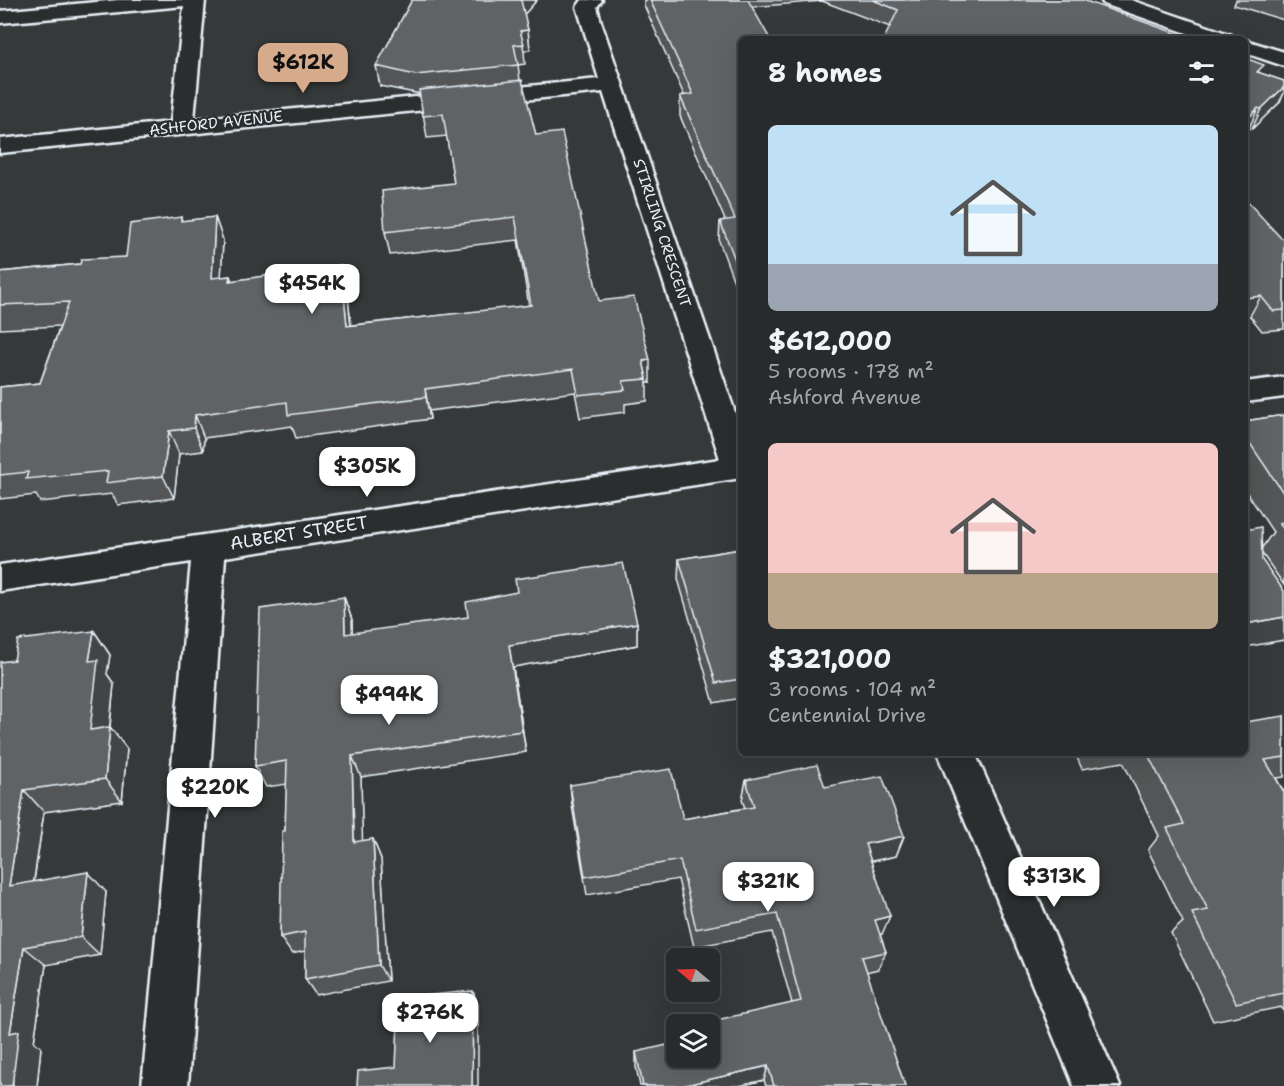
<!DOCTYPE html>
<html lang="en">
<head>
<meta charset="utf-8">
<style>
  body { margin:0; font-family:"Shantell Sans",sans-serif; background:#343738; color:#f1f3f6; height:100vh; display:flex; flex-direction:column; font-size:22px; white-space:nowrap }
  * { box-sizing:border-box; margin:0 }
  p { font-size:20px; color:#a5a7a9 }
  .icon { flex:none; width:33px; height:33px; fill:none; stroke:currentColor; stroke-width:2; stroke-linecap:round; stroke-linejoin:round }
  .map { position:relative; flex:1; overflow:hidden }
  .sheet { position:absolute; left:738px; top:36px; width:510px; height:720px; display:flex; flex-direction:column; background:#282b2c; border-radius:9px; box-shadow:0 6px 24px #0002,0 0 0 2px #444748 }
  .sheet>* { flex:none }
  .needle { width:39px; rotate:289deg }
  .fabs { position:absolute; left:666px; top:948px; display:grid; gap:12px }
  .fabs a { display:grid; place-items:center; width:54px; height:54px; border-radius:9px; background:#282b2c; box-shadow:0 6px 24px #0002,0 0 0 2px #444748; font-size:30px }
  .price { position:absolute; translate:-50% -51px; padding:0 14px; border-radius:12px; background:#fff; color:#222; font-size:20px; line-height:39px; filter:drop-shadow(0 2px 3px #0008) }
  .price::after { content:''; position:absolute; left:50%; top:36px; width:18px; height:14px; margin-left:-9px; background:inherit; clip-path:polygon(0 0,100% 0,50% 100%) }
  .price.selected { background:#d6ab8b; color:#111 }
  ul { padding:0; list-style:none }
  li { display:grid; align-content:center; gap:12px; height:318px; padding:0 30px }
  li span { display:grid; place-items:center; height:186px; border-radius:9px; color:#555 }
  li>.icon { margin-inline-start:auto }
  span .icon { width:108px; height:108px; fill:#fffc; stroke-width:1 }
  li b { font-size:26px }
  h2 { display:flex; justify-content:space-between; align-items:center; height:72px; padding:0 30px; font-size:26px }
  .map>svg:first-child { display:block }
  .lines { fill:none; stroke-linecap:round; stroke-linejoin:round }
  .minor-casing { stroke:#e8f1f8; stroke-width:5 }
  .minor { fill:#2a2d2e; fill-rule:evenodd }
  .wall { fill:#525557; stroke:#e8f1f8; stroke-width:1.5 }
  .shaded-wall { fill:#424547; stroke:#e8f1f8; stroke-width:1.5 }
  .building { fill:#5f6365; stroke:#e8f1f8; stroke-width:1.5 }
  .labels { text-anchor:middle; stroke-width:4.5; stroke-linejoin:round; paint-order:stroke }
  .far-street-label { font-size:15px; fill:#e8f1f8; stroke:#2a2d2e }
  .street-label { font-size:18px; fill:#e8f1f8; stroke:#2a2d2e }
</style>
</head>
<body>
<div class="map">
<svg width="1284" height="1086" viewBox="0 0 1284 1086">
  <rect width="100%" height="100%" fill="#35393a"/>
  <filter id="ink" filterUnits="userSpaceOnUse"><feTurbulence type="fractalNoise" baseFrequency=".0167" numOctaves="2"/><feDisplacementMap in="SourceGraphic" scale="12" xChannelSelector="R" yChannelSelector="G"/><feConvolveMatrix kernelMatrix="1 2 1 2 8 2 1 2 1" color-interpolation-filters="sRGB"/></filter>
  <g filter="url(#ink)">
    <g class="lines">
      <defs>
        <g id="minor">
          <path d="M 118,0 L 205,0 L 194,119 L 599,79 L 577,7 L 582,0 L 602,0 L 597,7 L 601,22 L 741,430 L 741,478 L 225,557 L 188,1086 L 142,1086 L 191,562 L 0,591 L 0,565 L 720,459 L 603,92 L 0,153 L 0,139 L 171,122 L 184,6 L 0,23 L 0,11 Z"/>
          <path d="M 1101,0 L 1131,0 L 1232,35 L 1236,39 L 1204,39 L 1104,4 Z"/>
          <path d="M 1245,40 L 1284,52 L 1284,66 L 1245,53 Z"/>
          <path d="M 1284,377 L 1284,397 L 1245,402 L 1245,382 Z"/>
          <path d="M 937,753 L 975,753 L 1120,1086 L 1074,1086 Z"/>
        </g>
      </defs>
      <use href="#minor" class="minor-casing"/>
      <use href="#minor" class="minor"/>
    </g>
    <g class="wall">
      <path d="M 412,0 L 537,0 L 524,14 L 528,30 L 530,50 L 524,51 L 525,64 L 518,65 L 520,80 L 536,135 L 599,301 L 650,383 L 647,383 L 647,401 L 625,404 L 625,412 L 580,418 L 575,392 L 429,411 L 430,419 L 296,438 L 292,426 L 204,438 L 203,451 L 179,454 L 174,498 L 118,505 L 112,494 L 40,502 L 36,495 L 0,499 L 0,387 L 40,383 L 60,326 L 0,329 L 0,272 L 80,264 L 126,257 L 181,217 L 182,221 L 215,217 L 223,240 L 221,277 L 230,276 L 232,281 L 341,265 L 347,288 L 351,325 L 529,306 L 518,240 L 390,255 L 385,232 L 454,183 L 447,136 L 427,138 L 420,94 L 380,86 L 376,66 Z"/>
      <path d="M 644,0 L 1083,0 L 890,27 L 822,1 L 752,7 L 741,39 L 741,301 L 719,241 L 720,221 L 725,220 L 680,116 L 680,96 L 684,95 L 644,5 Z"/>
      <path d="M 1236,0 L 1284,0 L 1284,20 L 1234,5 Z"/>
      <path d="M 1245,58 L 1260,73 L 1284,81 L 1284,93 L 1279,103 L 1252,129 L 1249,128 L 1245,132 Z"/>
      <path d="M 1281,238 L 1284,238 L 1284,329 L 1262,331 L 1250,316 Z"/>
      <path d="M 1284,415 L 1284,585 L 1261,552 L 1245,647 L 1261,549 L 1273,532 L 1245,490 L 1245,421 Z"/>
      <path d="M 741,549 L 741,698 L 714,703 L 678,579 L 679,559 Z"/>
      <path d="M 344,597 L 352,620 L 352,633 L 637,623 L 637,645 L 513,667 L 526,752 L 361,777 L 362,841 L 373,839 L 381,859 L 388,981 L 316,995 L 305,979 L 305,951 L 292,954 L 280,937 L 287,784 L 266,787 L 255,766 Z"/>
      <path d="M 94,631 L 110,655 L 107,674 L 114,684 L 110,727 L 127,749 L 122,801 L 44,812 L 34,882 L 106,892 L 100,955 L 46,965 L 34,1042 L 41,1047 L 37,1086 L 0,1086 L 14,660 Z"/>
      <path d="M 1284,716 L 1284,777 L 1276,778 L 1284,792 L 1284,1012 L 1281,1007 L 1213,1021 L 1171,933 L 1183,922 L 1148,850 L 1159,836 L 1123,762 L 1082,769 L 1075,753 L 1245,753 Z"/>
      <path d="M 746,780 L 825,787 L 904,836 L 896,856 L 871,861 L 882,934 L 880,935 L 886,952 L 878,969 L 866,972 L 905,1086 L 766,1086 L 764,1080 L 739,1086 L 640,1086 L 636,1067 L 636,1052 L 676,1058 L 792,1003 L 772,932 L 694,947 L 678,879 L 587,895 L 572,806 L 570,785 L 683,819 L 745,808 L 742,800 Z"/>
    </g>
    <g class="shaded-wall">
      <path d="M 520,0 L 537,0 L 522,17 Z"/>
      <path d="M 528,30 L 530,50 L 524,51 L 520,31 Z"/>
      <path d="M 1284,87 L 1284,93 L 1279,103 L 1252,129 L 1261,109 Z"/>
      <path d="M 1258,108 L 1249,128 L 1245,132 L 1245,121 Z"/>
      <path d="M 215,217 L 223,240 L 220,300 L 212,278 Z"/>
      <path d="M 341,265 L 347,288 L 353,348 L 347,326 Z"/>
      <path d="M 1261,296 L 1250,316 L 1245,317 L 1245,298 Z"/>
      <path d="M 650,360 L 650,383 L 647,383 L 647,379 L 643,361 Z"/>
      <path d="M 425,389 L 429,411 L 430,419 L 426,397 Z"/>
      <path d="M 195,415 L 204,438 L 203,451 L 194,428 Z"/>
      <path d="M 169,431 L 179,454 L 174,498 L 163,476 Z"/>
      <path d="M 344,597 L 352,620 L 353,657 L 345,634 Z"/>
      <path d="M 1284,617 L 1284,640 L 1245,647 L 1245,624 Z"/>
      <path d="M 637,623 L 637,645 L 513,667 L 526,752 L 509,645 Z"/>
      <path d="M 94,631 L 110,655 L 107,674 L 114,684 L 107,752 L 90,730 L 89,661 Z"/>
      <path d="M 110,727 L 127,749 L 122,801 L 105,779 Z"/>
      <path d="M 352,756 L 361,777 L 363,862 L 354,842 Z"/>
      <path d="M 24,790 L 44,812 L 30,906 L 9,886 Z"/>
      <path d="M 904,836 L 896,856 L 858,864 L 865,844 Z"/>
      <path d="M 373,839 L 381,859 L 388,981 L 379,965 Z"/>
      <path d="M 88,872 L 106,892 L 100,955 L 81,937 Z"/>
      <path d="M 890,916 L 882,934 L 867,937 L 875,920 Z"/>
      <path d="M 24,947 L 46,965 L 34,1042 L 41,1047 L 37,1086 L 13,1086 L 10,1033 Z"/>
      <path d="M 473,991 L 478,1005 L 478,1086 L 472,1086 Z"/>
      <path d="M 768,1066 L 764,1080 L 739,1086 L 681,1086 Z"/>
    </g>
    <g class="building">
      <path d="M 412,0 L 521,0 L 528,30 L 520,31 L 524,44 L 514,45 L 518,65 L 415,75 L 376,66 Z"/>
      <path d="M 650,0 L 748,0 L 770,39 L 741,39 L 741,275 L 720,221 L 735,219 L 680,96 L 693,94 Z"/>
      <path d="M 873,0 L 1083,0 L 1192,39 L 884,39 L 898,10 Z"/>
      <path d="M 1245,58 L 1264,65 L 1257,72 L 1284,81 L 1284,87 L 1261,109 L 1258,108 L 1245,121 Z"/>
      <path d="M 522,80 L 536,135 L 562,132 L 599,301 L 634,297 L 650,360 L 643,361 L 647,379 L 623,381 L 625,390 L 578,395 L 573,369 L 425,389 L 426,397 L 288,415 L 287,402 L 195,415 L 194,428 L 169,431 L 163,476 L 106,483 L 108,471 L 26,479 L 28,472 L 0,475 L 0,387 L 40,383 L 69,302 L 0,305 L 0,272 L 80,264 L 82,259 L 126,257 L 130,224 L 181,217 L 181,221 L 215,217 L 212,278 L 230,276 L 229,281 L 341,265 L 347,326 L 531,305 L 515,217 L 385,232 L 382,191 L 454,183 L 443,114 L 423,116 L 419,90 Z"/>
      <path d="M 1245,199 L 1281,238 L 1284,238 L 1284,310 L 1273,311 L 1261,296 L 1245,298 Z"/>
      <path d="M 1284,415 L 1284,494 L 1245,436 L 1245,421 Z"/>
      <path d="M 1284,522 L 1284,530 L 1279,523 Z"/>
      <path d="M 1261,527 L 1262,560 L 1284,591 L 1284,617 L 1245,624 L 1245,530 Z"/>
      <path d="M 741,549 L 741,679 L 716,683 L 679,559 Z"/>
      <path d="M 623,563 L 637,623 L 509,645 L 522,731 L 352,756 L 354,842 L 373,839 L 379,965 L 305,979 L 305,932 L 280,937 L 282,831 L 285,831 L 287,761 L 255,766 L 260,609 L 344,597 L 345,634 L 468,617 L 466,602 L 517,592 L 515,579 Z"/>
      <path d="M 94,631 L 89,661 L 98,660 L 90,730 L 110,727 L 105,779 L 24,790 L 9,886 L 88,872 L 81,937 L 24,947 L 10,1033 L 19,1031 L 12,1086 L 0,1086 L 0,662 L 14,660 L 18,640 Z"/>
      <path d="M 1284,716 L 1284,757 L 1265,760 L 1284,792 L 1284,993 L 1236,1003 L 1192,913 L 1208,910 L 1167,828 L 1184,824 L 1147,753 L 1245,753 L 1245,722 Z"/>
      <path d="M 817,765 L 825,787 L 882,776 L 904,836 L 865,844 L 890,916 L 875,920 L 886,952 L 862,957 L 905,1086 L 774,1086 L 768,1066 L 681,1086 L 643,1086 L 636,1052 L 676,1043 L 676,1058 L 710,1058 L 710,1024 L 699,1024 L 801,1001 L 777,914 L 696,929 L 680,860 L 585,877 L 570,785 L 671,769 L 683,819 L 754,807 L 746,780 Z"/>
      <path d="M 473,991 L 472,1086 L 357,1086 L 358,1071 L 396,1067 L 399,998 Z"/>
    </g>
  </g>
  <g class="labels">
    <g class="far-street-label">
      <text transform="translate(216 123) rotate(-6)" y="5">ASHFORD AVENUE</text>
      <text transform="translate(662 233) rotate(72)" y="5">STIRLING CRESCENT</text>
    </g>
    <g class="street-label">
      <text transform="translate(299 533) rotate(-9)" y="6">ALBERT STREET</text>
    </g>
  </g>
</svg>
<div class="fabs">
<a><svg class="needle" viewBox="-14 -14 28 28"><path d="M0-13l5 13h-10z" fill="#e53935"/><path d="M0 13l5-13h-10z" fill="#a5a7a9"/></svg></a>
<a><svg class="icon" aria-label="layers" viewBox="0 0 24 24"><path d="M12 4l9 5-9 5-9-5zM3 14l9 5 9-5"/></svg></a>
</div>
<b class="price selected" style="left:303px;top:94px">$612K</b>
<b class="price" style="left:312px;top:315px">$454K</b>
<b class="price" style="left:367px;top:498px">$305K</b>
<b class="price" style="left:389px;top:726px">$494K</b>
<b class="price" style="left:215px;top:819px">$220K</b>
<b class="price" style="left:1054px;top:908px">$313K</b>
<b class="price" style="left:768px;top:913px">$321K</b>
<b class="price" style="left:430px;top:1044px">$276K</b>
<section class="sheet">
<h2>8 homes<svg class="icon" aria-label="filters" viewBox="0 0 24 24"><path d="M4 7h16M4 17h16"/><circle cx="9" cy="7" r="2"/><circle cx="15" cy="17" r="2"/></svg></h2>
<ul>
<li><span style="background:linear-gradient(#bfe0f5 75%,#9aa5b1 0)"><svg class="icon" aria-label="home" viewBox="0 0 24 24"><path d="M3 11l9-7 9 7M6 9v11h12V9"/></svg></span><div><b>$612,000</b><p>5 rooms · 178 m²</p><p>Ashford Avenue</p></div></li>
<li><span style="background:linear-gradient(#f6c9c9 70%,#b9a48a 0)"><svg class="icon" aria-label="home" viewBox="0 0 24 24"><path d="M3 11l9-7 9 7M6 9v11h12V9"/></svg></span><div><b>$321,000</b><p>3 rooms · 104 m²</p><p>Centennial Drive</p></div></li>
</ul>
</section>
</div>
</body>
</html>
